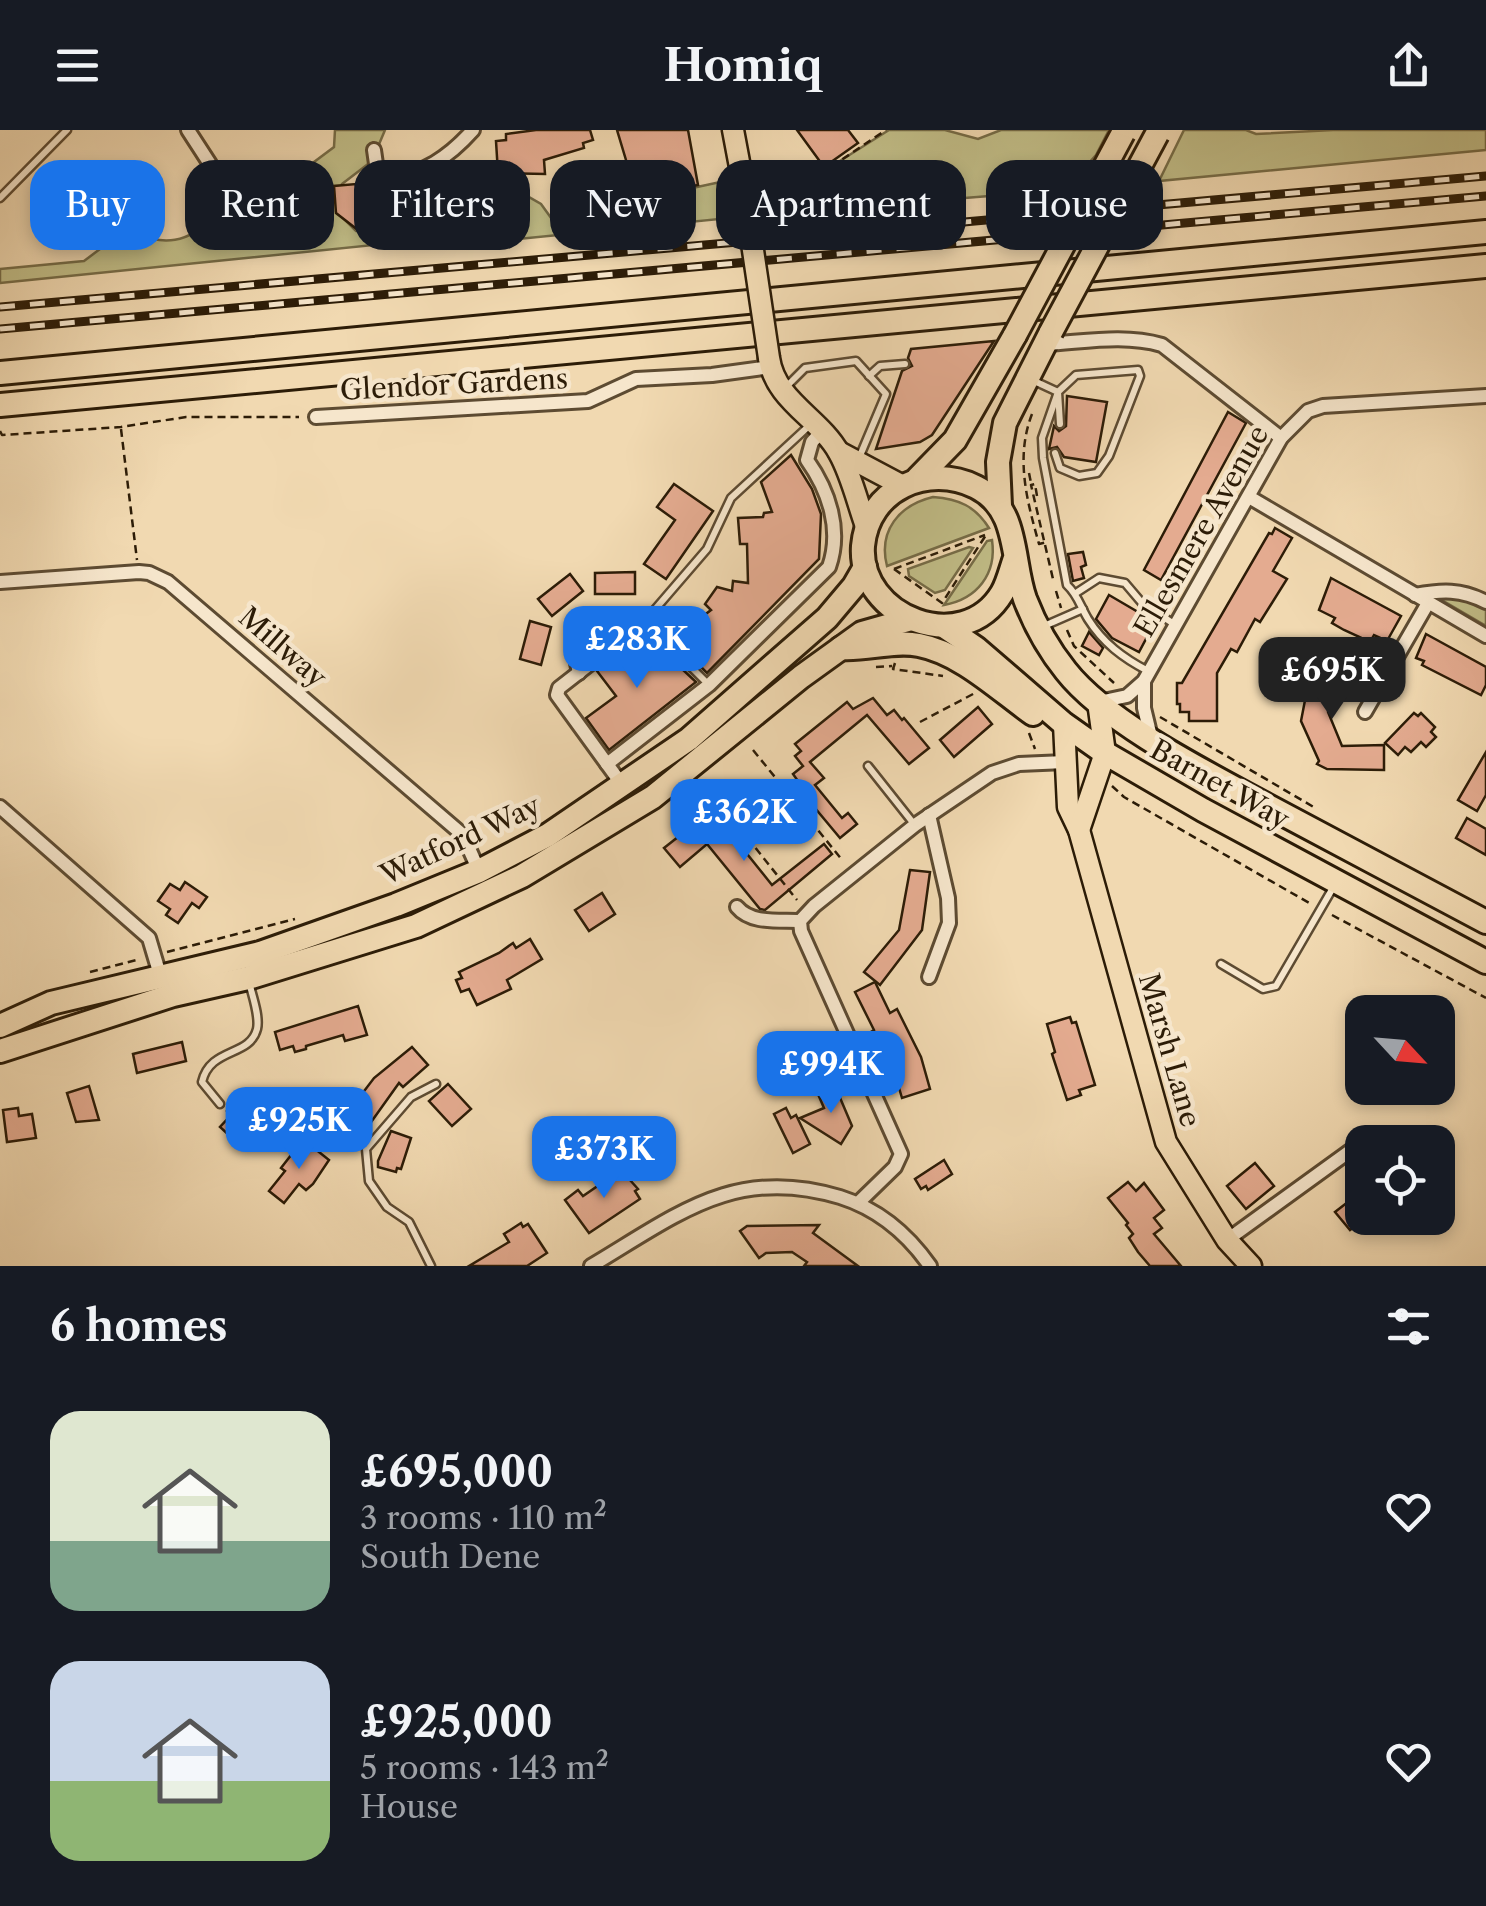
<!DOCTYPE html>
<html lang="en">
<head>
<meta charset="utf-8">
<style>
  body { margin:0; font-family:"Libre Caslon Text",serif; background:#242831; color:#f1f3f6; height:100vh; display:flex; flex-direction:column; font-size:38px; white-space:nowrap }
  * { box-sizing:border-box; margin:0 }
  p { font-size:32px; color:#9ea1a6 }
  .icon { flex:none; width:55px; height:55px; fill:none; stroke:currentColor; stroke-width:2; stroke-linecap:round; stroke-linejoin:round }
  .map { position:relative; height:1136px; overflow:hidden }
  .sheet { display:flex; flex-direction:column; background:#171b24; flex:1 }
  .sheet>* { flex:none }
  .hud { position:absolute; left:30px; top:30px; width:1428px; height:90px; display:flex; gap:20px }
  .needle { width:65px; rotate:116deg }
  .controls { position:absolute; left:1345px; top:865px; display:grid; gap:20px }
  .controls a { display:grid; place-items:center; width:110px; height:110px; border-radius:20px; background:#171b24; box-shadow:0 5px 15px #0003; font-size:50px }
  .price { position:absolute; translate:-50% -85px; padding:0 22px; border-radius:20px; background:#1a73e8; color:#fff; font-size:32px; line-height:65px; filter:drop-shadow(0 2px 5px #0008) }
  .price::after { content:''; position:absolute; left:50%; top:60px; width:30px; height:22px; margin-left:-15px; background:inherit; clip-path:polygon(0 0,100% 0,50% 100%) }
  .price.active { background:#222; color:#fff }
  ul { padding:0; list-style:none }
  li { display:flex; align-items:center; gap:30px; height:250px; padding:0 50px }
  li span { display:grid; place-items:center; flex:none; width:280px; height:200px; border-radius:30px; color:#555 }
  li>.icon { margin-inline-start:auto }
  span .icon { width:120px; height:120px; fill:#fffc; stroke-width:1 }
  li b { font-size:42px }
  h2 { display:flex; justify-content:space-between; align-items:center; height:120px; padding:0 50px; font-size:42px }
  .tag { padding:0 35px; border-radius:30px; background:#171b24; box-shadow:0 5px 15px #0003; font-size:35px; line-height:90px }
  .tag.active { background:#1a73e8; color:#fff }
  header { display:flex; justify-content:space-between; align-items:center; height:130px; padding:0 50px; background:#171b24; font-size:45px; font-weight:700 }
  .map>svg:first-child { display:block }
  .green { fill:#c1bd87; stroke:#766c47; stroke-width:2.5 }
  .building { fill:#e4ab90; stroke:#2c1c07; stroke-width:2.5 }
  .lines { fill:none; stroke-linecap:round; stroke-linejoin:round }
  .lane-casing { stroke:#5d4b32; stroke-width:11 }
  .street-casing { stroke:#5d4b32; stroke-width:18 }
  .primary-casing { stroke:#2c1c07; stroke-width:25 }
  .highway-casing { stroke:#2c1c07; stroke-width:28 }
  .path { stroke:#2c1c07; stroke-width:2.5; stroke-dasharray:8 5; stroke-linecap:butt }
  .lane { stroke:#f6e6cc; stroke-width:6 }
  .street { stroke:#f6e6cc; stroke-width:12 }
  .primary { stroke:#f1d9b1; stroke-width:20 }
  .highway { stroke:#f1d9b1; stroke-width:22 }
  .rail-casing { stroke:#2c1c07; stroke-width:9 }
  .rail { stroke:#f6e6cc; stroke-width:5; stroke-dasharray:15; stroke-linecap:butt }
  .primary-bridge-casing { stroke:#2c1c07; stroke-width:25; stroke-linecap:butt }
  .highway-bridge-casing { stroke:#2c1c07; stroke-width:28; stroke-linecap:butt }
  .primary-bridge { stroke:#f1d9b1; stroke-width:20 }
  .highway-bridge { stroke:#f1d9b1; stroke-width:22 }
  .labels { text-anchor:middle; stroke-width:9; stroke-linejoin:round; paint-order:stroke }
  .street-label { font-size:28px; fill:#2c1c07; stroke:#f6e6cc }
</style>
</head>
<body>
<header><svg class="icon" aria-label="menu" viewBox="0 0 24 24"><path d="M4 6h16M4 12h16M4 18h16"/></svg>Homiq<svg class="icon" aria-label="share" viewBox="0 0 24 24"><path d="M12 15V3M7 8l5-5 5 5M5 13v7h14v-7"/></svg></header>
<div class="map">
<svg width="1486" height="1136" viewBox="0 0 1486 1136">
  <rect width="100%" height="100%" fill="#f1d9b1"/>
  <filter id="stains"><feTurbulence type="fractalNoise" baseFrequency=".002" numOctaves="4"/><feColorMatrix values="0 0 0 0 .2 0 0 0 0 .09 0 0 0 0 .02 0 0 0 .5 -.17"/></filter>
  <radialGradient id="worn" r=".72"><stop offset=".6" stop-color="#630" stop-opacity="0"/><stop offset="1" stop-color="#630" stop-opacity=".3"/></radialGradient>
  <g class="green">
    <path d="M 335,0 L 385,0 L 372,31 L 342,54 L 336,81 L 356,101 L 422,97 L 423,110 L 0,153 L 0,139 L 84,131 L 124,101 C 167,116 185,115 220,84 C 251,89 273,82 301,68 L 306,38 L 334,17 Z"/>
    <path d="M 889,0 L 945,0 L 978,9 L 1001,0 L 1109,0 L 1096,25 L 1071,53 L 1039,62 L 914,72 L 774,89 L 764,50 L 806,48 L 832,36 Z"/>
    <path d="M 1184,0 L 1246,0 L 1256,4 L 1333,0 L 1486,0 L 1486,20 L 1159,51 Z"/>
    <path d="M 487,43 L 541,74 L 554,92 L 590,80 L 725,51 L 730,88 L 469,114 L 467,53 Z"/>
    <path d="M 933,367 C 959,369 975,376 989,398 L 887,436 C 878,401 899,375 933,367 Z"/>
    <path d="M 992,410 C 997,444 977,469 944,475 L 987,411 Z"/>
    <path d="M 969,417 L 973,418 L 945,460 L 935,463 L 909,446 L 908,439 Z"/>
    <path d="M 1442,464 L 1486,476 L 1486,496 L 1440,469 Z"/>
  </g>
  <g class="building">
    <path d="M 536,0 L 590,0 L 593,10 L 583,13 L 584,18 L 544,30 L 545,44 L 498,43 L 496,11 L 506,10 L 506,4 Z"/>
    <path d="M 617,0 L 688,0 L 698,55 L 587,76 L 581,51 L 629,40 Z"/>
    <path d="M 797,0 L 848,0 L 858,13 L 824,37 Z"/>
    <path d="M 356,54 L 357,73 L 369,82 L 460,71 L 462,91 L 363,104 L 336,83 L 334,56 Z"/>
    <path d="M 496,80 L 497,104 L 472,106 L 470,81 Z"/>
    <path d="M 994,211 L 932,305 L 920,312 L 876,319 L 902,241 L 912,236 L 908,228 L 911,219 Z"/>
    <path d="M 1067,266 L 1107,272 L 1096,332 L 1064,327 L 1057,317 L 1049,319 L 1054,296 L 1059,301 L 1066,296 Z"/>
    <path d="M 1228,282 L 1246,293 L 1161,450 L 1144,440 Z"/>
    <path d="M 791,325 L 812,359 L 821,384 L 819,429 L 707,543 L 667,503 L 677,495 L 683,501 L 711,480 L 705,474 L 717,457 L 732,461 L 733,451 L 748,453 L 747,414 L 740,414 L 738,388 L 763,387 L 764,383 L 772,382 L 761,352 Z"/>
    <path d="M 674,354 L 713,381 L 666,449 L 644,434 L 675,390 L 657,377 Z"/>
    <path d="M 1275,398 L 1292,408 L 1273,441 L 1287,449 L 1260,492 L 1255,489 L 1237,522 L 1231,519 L 1217,543 L 1217,591 L 1189,591 L 1189,582 L 1180,582 L 1180,574 L 1177,574 L 1177,553 L 1182,553 L 1269,403 L 1272,404 Z"/>
    <path d="M 1083,422 L 1086,435 L 1081,437 L 1084,448 L 1073,451 L 1068,424 Z"/>
    <path d="M 635,442 L 635,464 L 595,464 L 595,443 Z"/>
    <path d="M 570,444 L 583,461 L 552,486 L 538,469 Z"/>
    <path d="M 1331,448 L 1401,486 L 1387,511 L 1374,505 L 1370,512 L 1344,500 L 1332,493 L 1335,488 L 1319,480 Z"/>
    <path d="M 1109,465 L 1155,492 L 1139,522 L 1112,508 L 1096,489 Z"/>
    <path d="M 530,491 L 551,497 L 541,535 L 520,529 Z"/>
    <path d="M 1089,502 L 1103,518 L 1099,525 L 1082,516 Z"/>
    <path d="M 1426,504 L 1486,537 L 1486,555 L 1481,565 L 1422,535 L 1424,531 L 1416,528 Z"/>
    <path d="M 650,509 L 696,552 L 609,620 L 586,588 L 616,566 L 597,541 L 606,534 L 609,536 L 624,520 L 629,525 L 640,514 L 643,518 Z"/>
    <path d="M 1310,519 L 1343,535 L 1338,536 L 1341,541 L 1328,582 L 1342,616 L 1384,615 L 1384,640 L 1327,639 L 1317,634 L 1319,631 L 1301,591 L 1312,534 L 1307,534 Z"/>
    <path d="M 873,568 L 887,585 L 894,580 L 902,590 L 904,588 L 929,618 L 909,634 L 867,585 L 810,632 L 824,648 L 815,655 L 842,688 L 848,683 L 857,694 L 840,708 L 795,654 L 798,651 L 793,644 L 803,636 L 795,626 L 801,621 L 795,614 L 847,572 L 853,579 Z"/>
    <path d="M 978,577 L 992,594 L 954,627 L 940,610 Z"/>
    <path d="M 1414,583 L 1418,586 L 1421,583 L 1435,597 L 1431,602 L 1436,607 L 1426,617 L 1421,612 L 1411,622 L 1405,617 L 1398,625 L 1385,613 Z"/>
    <path d="M 1486,622 L 1486,665 L 1477,681 L 1458,670 Z"/>
    <path d="M 1467,688 L 1486,699 L 1486,725 L 1456,708 Z"/>
    <path d="M 692,696 L 699,704 L 704,699 L 712,708 L 722,700 L 727,707 L 731,704 L 772,755 L 824,714 L 832,724 L 765,780 L 760,779 L 707,714 L 680,737 L 664,718 Z"/>
    <path d="M 910,740 L 930,742 L 922,800 L 880,855 L 864,842 L 899,800 Z"/>
    <path d="M 185,752 L 207,767 L 199,778 L 192,773 L 178,793 L 166,785 L 170,779 L 158,771 L 170,754 L 180,760 Z"/>
    <path d="M 602,763 L 615,784 L 589,801 L 575,780 Z"/>
    <path d="M 530,809 L 542,829 L 507,850 L 511,859 L 477,875 L 469,859 L 461,862 L 456,850 L 462,848 L 459,842 L 499,823 L 513,813 L 516,818 Z"/>
    <path d="M 875,852 L 890,883 L 897,879 L 921,927 L 930,959 L 902,968 L 894,941 L 891,943 L 871,902 L 874,900 L 855,862 Z"/>
    <path d="M 358,876 L 367,905 L 345,911 L 343,905 L 306,916 L 306,919 L 295,922 L 293,916 L 280,920 L 275,902 Z"/>
    <path d="M 1070,887 L 1072,893 L 1076,892 L 1095,955 L 1079,960 L 1081,965 L 1067,970 L 1052,924 L 1055,922 L 1047,894 Z"/>
    <path d="M 182,912 L 186,931 L 137,943 L 133,924 Z"/>
    <path d="M 412,917 L 428,935 L 403,957 L 399,953 L 369,995 L 349,981 L 374,948 Z"/>
    <path d="M 448,954 L 471,979 L 452,996 L 429,971 Z"/>
    <path d="M 89,956 L 99,990 L 76,992 L 67,963 Z"/>
    <path d="M 835,956 L 852,996 L 841,1014 L 800,988 L 824,978 L 818,964 Z"/>
    <path d="M 246,960 L 265,977 L 250,995 L 246,991 L 231,1007 L 220,997 L 231,985 L 227,981 Z"/>
    <path d="M 18,978 L 19,986 L 32,984 L 36,1008 L 7,1012 L 3,980 Z"/>
    <path d="M 786,978 L 791,988 L 796,985 L 810,1014 L 793,1023 L 774,984 Z"/>
    <path d="M 391,1001 L 411,1008 L 401,1039 L 397,1038 L 396,1042 L 378,1037 L 378,1031 Z"/>
    <path d="M 309,1014 L 329,1030 L 313,1054 L 306,1060 L 299,1054 L 284,1073 L 269,1061 L 285,1041 L 281,1038 L 295,1020 L 301,1024 Z"/>
    <path d="M 944,1030 L 952,1044 L 928,1060 L 926,1056 L 921,1059 L 915,1049 Z"/>
    <path d="M 1255,1033 L 1274,1056 L 1246,1079 L 1227,1056 Z"/>
    <path d="M 621,1040 L 638,1059 L 635,1061 L 640,1069 L 589,1103 L 565,1070 L 578,1060 L 583,1066 Z"/>
    <path d="M 1128,1052 L 1136,1061 L 1144,1053 L 1164,1080 L 1154,1088 L 1162,1098 L 1154,1104 L 1181,1136 L 1150,1136 L 1138,1122 L 1129,1108 L 1133,1104 L 1126,1095 L 1128,1093 L 1108,1068 Z"/>
    <path d="M 1353,1068 L 1362,1081 L 1362,1088 L 1366,1088 L 1350,1100 L 1335,1082 Z"/>
    <path d="M 521,1093 L 523,1097 L 528,1094 L 547,1123 L 527,1136 L 469,1136 L 509,1112 L 504,1104 Z"/>
    <path d="M 819,1095 L 813,1103 L 858,1136 L 804,1136 L 807,1132 L 792,1122 L 766,1123 L 759,1128 L 740,1101 L 747,1096 Z"/>
  </g>
  <g class="lines">
    <defs>
      <g id="lane">
        <path d="M 0,68 L 67,0"/>
        <path d="M 869,246 L 880,236 L 905,234"/>
        <path d="M 1032,250 L 1058,262 L 1042,308 L 1043,328 L 1067,455 C 1078,465 1080,476 1088,489 C 1103,513 1123,528 1148,541"/>
        <path d="M 786,257 L 805,238 L 856,231 L 886,264 L 859,328"/>
        <path d="M 1055,323 L 1060,338 L 1079,346 L 1097,343 L 1109,326 L 1140,246 L 1138,240 L 1076,245 L 1058,262 L 1060,294"/>
        <path d="M 1076,463 L 1099,448 L 1125,453 L 1142,473 L 1174,494"/>
        <path d="M 1044,496 L 1083,479"/>
        <path d="M 709,555 L 645,491 L 707,419 L 731,368 L 811,294"/>
        <path d="M 868,636 L 914,694"/>
        <path d="M 1221,834 L 1263,859 L 1276,856 L 1334,756"/>
        <path d="M 220,974 L 202,952 C 210,917 250,927 257,899 C 260,886 252,865 249,852"/>
        <path d="M 431,1136 L 409,1092 L 387,1077 L 369,1051 L 366,1019 L 411,967 L 436,954"/>
      </g>
      <g id="street">
        <path d="M 188,0 L 210,34"/>
        <path d="M 374,20 L 377,41 L 387,50 C 424,43 448,28 473,0"/>
        <path d="M 1045,214 C 1085,212 1123,204 1162,215 L 1281,308"/>
        <path d="M 316,287 L 588,271 L 636,249 L 712,245 L 770,237"/>
        <path d="M 1249,367 L 1486,506"/>
        <path d="M 0,452 L 139,442 L 149,443 L 168,452 L 463,705 L 479,741"/>
        <path d="M 1415,465 C 1442,460 1461,459 1486,472"/>
        <path d="M 579,543 C 573,522 579,495 604,490 C 616,487 633,491 645,491"/>
        <path d="M 1144,551 L 1144,578 L 1151,607"/>
        <path d="M 1099,572 L 1127,566 L 1144,551 L 1281,308 L 1308,281 L 1323,276 L 1486,266"/>
        <path d="M 1365,582 L 1428,473"/>
        <path d="M 607,634 L 709,555 L 829,437 C 842,400 829,361 807,330 L 812,312 L 821,302"/>
        <path d="M 623,656 L 557,565 L 559,558 L 645,491"/>
        <path d="M 0,677 L 149,808 L 160,845"/>
        <path d="M 737,777 C 751,794 778,790 800,791"/>
        <path d="M 929,847 L 949,793 L 948,768 L 929,685"/>
        <path d="M 858,1073 L 895,1037 L 901,1024 L 801,801 L 800,791 L 814,776 L 915,695 L 992,643 L 1019,634 L 1065,632"/>
        <path d="M 1227,1110 L 1361,1013"/>
        <path d="M 591,1136 C 677,1085 735,1035 840,1067 C 878,1079 907,1103 930,1136"/>
      </g>
      <g id="primary">
        <path d="M 733,0 L 743,53"/>
        <path d="M 769,228 C 775,271 820,288 839,323 C 852,346 858,375 867,399"/>
        <path d="M 839,322 L 903,356"/>
        <path d="M 1064,594 L 1068,677 L 1079,700 L 1166,1012 L 1227,1110 L 1251,1136"/>
        <path d="M 1079,700 L 1105,623 L 1098,572"/>
      </g>
      <g id="highway">
        <path d="M 0,243 L 1486,102"/>
        <path d="M 0,275 L 1486,136"/>
        <path d="M 918,348 L 955,310 L 1015,205"/>
        <path d="M 1000,376 L 998,332 L 1005,293 L 1051,202"/>
        <path d="M 1015,428 C 1011,439 1008,453 1002,463 C 963,528 858,487 863,416 C 868,359 928,333 976,357 C 1020,379 1011,430 1025,469 C 1035,495 1049,520 1066,541 C 1107,593 1207,643 1266,675 C 1339,714 1413,753 1486,792"/>
        <path d="M 945,497 L 976,518 L 1064,594 L 1105,623 L 1203,680 L 1486,832"/>
        <path d="M 841,518 C 867,520 893,510 919,515 C 961,523 999,560 1033,584"/>
        <path d="M 0,896 L 51,873 L 260,823 L 396,775 L 479,741 L 548,705 L 689,609 L 827,488 L 854,456 L 865,437"/>
        <path d="M 0,921 L 173,865 L 248,848 L 416,796 L 522,746 L 653,667 L 801,547 L 862,503 L 908,490"/>
      </g>
    </defs>
    <use href="#lane" class="lane-casing"/>
    <use href="#street" class="street-casing"/>
    <use href="#primary" class="primary-casing"/>
    <use href="#highway" class="highway-casing"/>
    <g class="path">
      <path d="M 756,35 L 822,43 L 886,0"/>
      <path d="M 1032,284 C 1015,328 1027,371 1039,414 L 1047,412"/>
      <path d="M 121,299 L 137,430"/>
      <path d="M 0,301 L 2,305 L 121,297 L 186,287 L 299,287"/>
      <path d="M 1029,343 L 1031,353"/>
      <path d="M 1037,366 L 1035,354 L 1031,355 L 1053,449"/>
      <path d="M 894,439 L 942,473 L 986,405"/>
      <path d="M 894,439 L 985,405"/>
      <path d="M 1056,461 L 1061,478"/>
      <path d="M 1067,500 L 1074,516 L 1114,553"/>
      <path d="M 895,533 L 893,539 L 943,546"/>
      <path d="M 876,537 L 892,536"/>
      <path d="M 1160,587 L 1317,679"/>
      <path d="M 920,592 L 975,563"/>
      <path d="M 1029,603 L 1035,619"/>
      <path d="M 753,620 L 843,731"/>
      <path d="M 1112,656 L 1124,667 L 1311,774"/>
      <path d="M 707,657 L 797,770"/>
      <path d="M 1332,785 L 1486,868"/>
      <path d="M 167,822 L 295,789"/>
      <path d="M 90,842 L 140,829"/>
    </g>
    <use href="#lane" class="lane"/>
    <use href="#street" class="street"/>
    <use href="#primary" class="primary"/>
    <use href="#highway" class="highway"/>
    <defs>
      <g id="rail">
        <path d="M 0,177 L 1486,46"/>
        <path d="M 0,199 L 1486,66"/>
      </g>
    </defs>
    <use href="#rail" class="rail-casing"/>
    <use href="#rail" class="rail"/>
    <defs>
      <path id="primary-bridge" d="M 743,53 L 769,228"/>
      <g id="highway-bridge">
        <path d="M 1051,202 L 1157,4"/>
        <path d="M 1015,205 L 1123,3"/>
      </g>
    </defs>
    <use href="#primary-bridge" class="primary-bridge-casing"/>
    <use href="#highway-bridge" class="highway-bridge-casing"/>
    <use href="#primary-bridge" class="primary-bridge"/>
    <use href="#highway-bridge" class="highway-bridge"/>
  </g>
  <g class="labels">
    <g class="street-label">
      <text transform="translate(454 254) rotate(-3)" y="10">Glendor Gardens</text>
      <text transform="translate(1201 401) rotate(-60)" y="10">Ellesmere Avenue</text>
      <text transform="translate(283 517) rotate(41)" y="10">Millway</text>
      <text transform="translate(1220 654) rotate(29)" y="10">Barnet Way</text>
      <text transform="translate(460 710) rotate(-25)" y="10">Watford Way</text>
      <text transform="translate(1170 920) rotate(74)" y="10">Marsh Lane</text>
    </g>
  </g>
  <rect width="100%" height="100%" filter="url(#stains)"/>
  <rect width="100%" height="100%" fill="url(#worn)"/>
</svg>
<div class="controls">
<a><svg class="needle" viewBox="-14 -14 28 28"><path d="M0-13l5 13h-10z" fill="#e53935"/><path d="M0 13l5-13h-10z" fill="#9ea1a6"/></svg></a>
<a><svg class="icon" aria-label="locate" viewBox="0 0 24 24"><circle cx="12" cy="12" r="6"/><path d="M12 2v4M12 18v4M2 12h4M18 12h4"/></svg></a>
</div>
<b class="price" style="left:637px;top:561px">£283K</b>
<b class="price active" style="left:1332px;top:592px">£695K</b>
<b class="price" style="left:744px;top:734px">£362K</b>
<b class="price" style="left:831px;top:986px">£994K</b>
<b class="price" style="left:299px;top:1042px">£925K</b>
<b class="price" style="left:604px;top:1071px">£373K</b>
<div class="hud">
<a class="tag active">Buy</a>
<a class="tag">Rent</a>
<a class="tag">Filters</a>
<a class="tag">New</a>
<a class="tag">Apartment</a>
<a class="tag">House</a>
</div>
</div>
<section class="sheet">
<h2>6 homes<svg class="icon" aria-label="filters" viewBox="0 0 24 24"><path d="M4 7h16M4 17h16"/><circle cx="9" cy="7" r="2"/><circle cx="15" cy="17" r="2"/></svg></h2>
<ul>
<li><span style="background:linear-gradient(#dfe7d0 65%,#7fa58c 0)"><svg class="icon" aria-label="home" viewBox="0 0 24 24"><path d="M3 11l9-7 9 7M6 9v11h12V9"/></svg></span><div><b>£695,000</b><p>3 rooms · 110 m²</p><p>South Dene</p></div><svg class="icon" aria-label="heart" viewBox="0 0 24 24"><path d="M12 20l-8-8c-3-5 5-10 8-4 3-6 11-1 8 4z"/></svg></li>
<li><span style="background:linear-gradient(#c9d6e8 60%,#8fb573 0)"><svg class="icon" aria-label="home" viewBox="0 0 24 24"><path d="M3 11l9-7 9 7M6 9v11h12V9"/></svg></span><div><b>£925,000</b><p>5 rooms · 143 m²</p><p>House</p></div><svg class="icon" aria-label="heart" viewBox="0 0 24 24"><path d="M12 20l-8-8c-3-5 5-10 8-4 3-6 11-1 8 4z"/></svg></li>
</ul>
</section>
</body>
</html>
